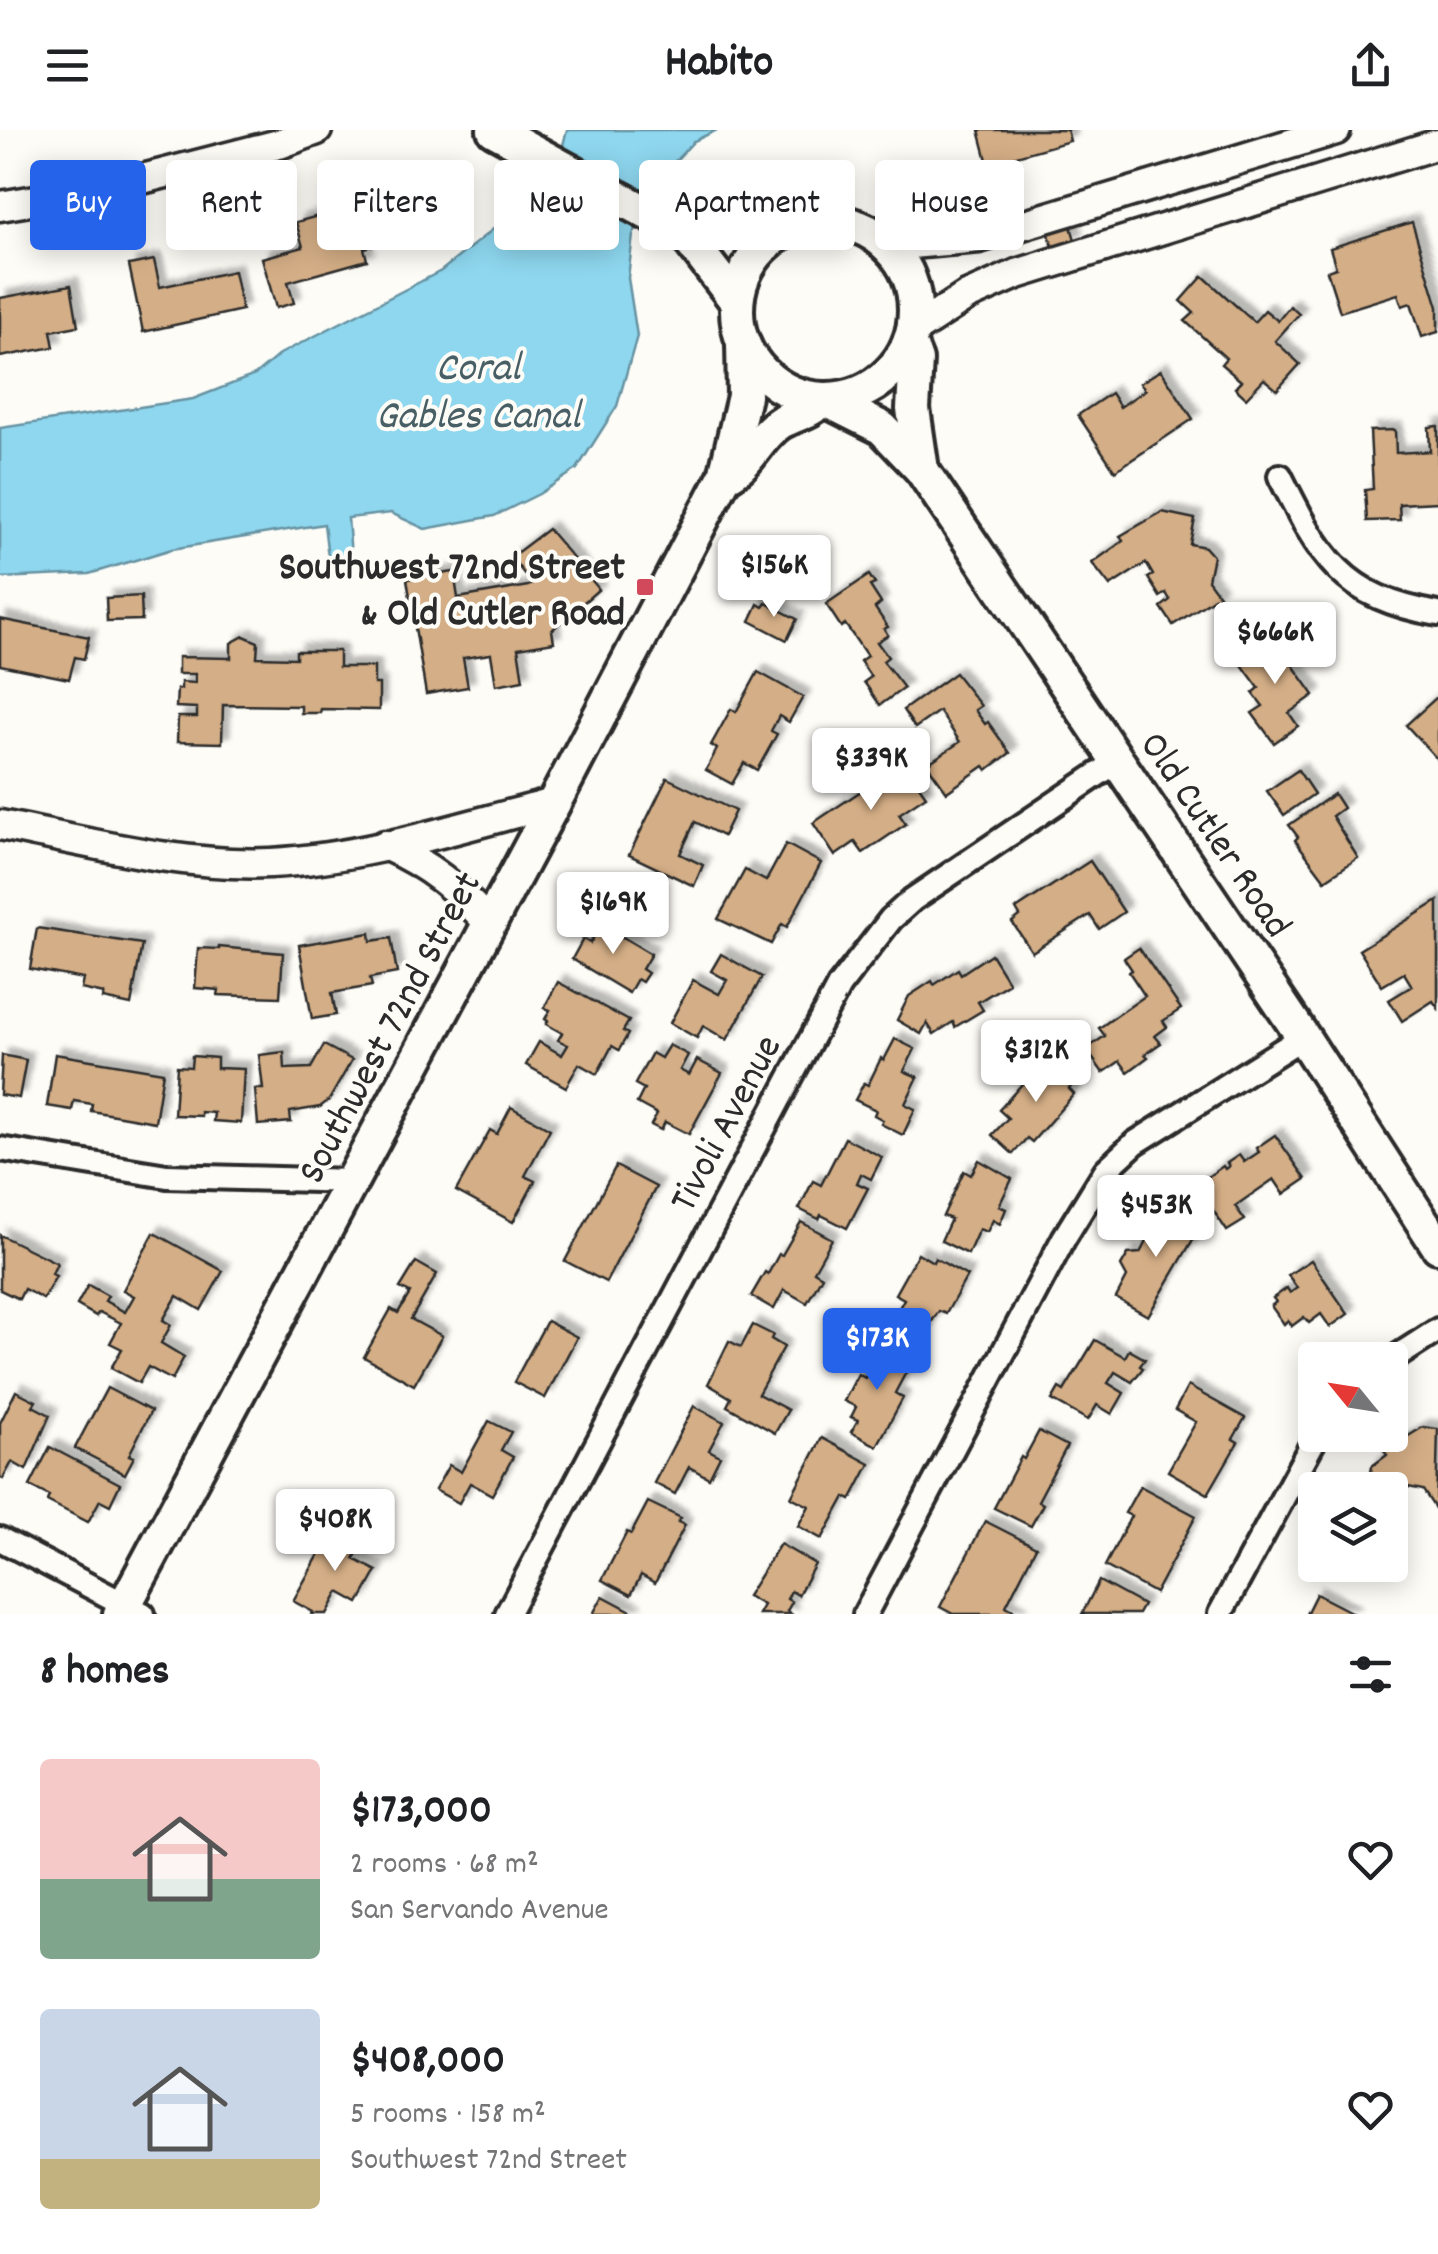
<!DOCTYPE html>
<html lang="en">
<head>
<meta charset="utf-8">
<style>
  body { margin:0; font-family:Dekko,sans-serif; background:#f6f6f6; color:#202124; height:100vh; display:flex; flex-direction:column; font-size:38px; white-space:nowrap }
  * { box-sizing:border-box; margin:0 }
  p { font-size:32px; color:#757577 }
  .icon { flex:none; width:55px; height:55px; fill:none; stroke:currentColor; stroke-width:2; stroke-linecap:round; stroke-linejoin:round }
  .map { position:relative; height:1484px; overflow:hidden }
  .side { display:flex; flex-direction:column; background:#fff; flex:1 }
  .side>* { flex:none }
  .top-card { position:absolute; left:30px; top:30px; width:1380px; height:90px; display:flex; gap:20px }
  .needle { width:65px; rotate:300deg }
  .tools { position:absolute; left:1298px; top:1212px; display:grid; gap:20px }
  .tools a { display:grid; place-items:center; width:110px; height:110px; border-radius:10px; background:#fff; box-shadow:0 5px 25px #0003; font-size:50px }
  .price { position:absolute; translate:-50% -85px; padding:0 22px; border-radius:10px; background:#fff; color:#222; font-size:32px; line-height:65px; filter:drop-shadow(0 2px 5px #0008) }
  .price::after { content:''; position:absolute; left:50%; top:60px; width:30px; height:22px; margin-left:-15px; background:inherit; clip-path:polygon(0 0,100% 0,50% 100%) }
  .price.active { background:#2563eb; color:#fff }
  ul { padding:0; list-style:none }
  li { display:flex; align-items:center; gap:30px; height:250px; padding:0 40px }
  li span { display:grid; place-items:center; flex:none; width:280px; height:200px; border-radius:10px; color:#555 }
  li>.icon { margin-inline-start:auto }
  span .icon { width:120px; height:120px; fill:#fffc; stroke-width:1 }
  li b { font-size:42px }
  h2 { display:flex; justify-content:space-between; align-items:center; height:120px; padding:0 40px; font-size:42px }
  .chip { padding:0 35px; border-radius:10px; background:#fff; box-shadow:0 5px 25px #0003; font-size:35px; line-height:90px }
  .chip.active { background:#2563eb; color:#fff }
  header { display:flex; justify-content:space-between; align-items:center; height:130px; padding:0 40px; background:#fff; font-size:45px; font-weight:700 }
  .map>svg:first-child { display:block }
  .water { fill:#8ed7ef; stroke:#6692a1; stroke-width:2.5 }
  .building { fill:#d4ae86; stroke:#2b2b2b; stroke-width:2.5; filter:url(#shadow) }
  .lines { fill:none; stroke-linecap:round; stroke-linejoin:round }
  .minor-casing { stroke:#2b2b2b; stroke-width:30 }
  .tertiary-casing { stroke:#2b2b2b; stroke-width:35 }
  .secondary-casing { stroke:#2b2b2b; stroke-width:40 }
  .minor { stroke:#fdfcf7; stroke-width:22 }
  .tertiary { stroke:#fdfcf7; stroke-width:28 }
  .secondary { stroke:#fdfcf7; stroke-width:32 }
  .poi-dot { fill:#d1495b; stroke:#fdfcf7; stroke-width:4 }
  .labels { text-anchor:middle; stroke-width:8; stroke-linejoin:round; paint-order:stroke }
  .poi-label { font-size:40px; font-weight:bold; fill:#2b2b2b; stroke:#fdfcf7; text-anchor:end }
  .street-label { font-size:40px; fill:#2b2b2b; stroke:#fdfcf7 }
  .water-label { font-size:42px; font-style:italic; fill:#495f66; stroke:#fdfcf7 }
</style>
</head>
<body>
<header><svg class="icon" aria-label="menu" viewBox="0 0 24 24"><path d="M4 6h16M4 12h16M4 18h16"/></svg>Habito<svg class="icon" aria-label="share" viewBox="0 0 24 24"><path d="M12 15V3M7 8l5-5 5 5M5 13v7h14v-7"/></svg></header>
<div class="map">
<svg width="1438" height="1484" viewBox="0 0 1438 1484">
  <defs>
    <filter id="shadow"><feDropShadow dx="7" dy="-7" stdDeviation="2.5" flood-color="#0004"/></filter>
  </defs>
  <rect width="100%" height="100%" fill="#fdfcf7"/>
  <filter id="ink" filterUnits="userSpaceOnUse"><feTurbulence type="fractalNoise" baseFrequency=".01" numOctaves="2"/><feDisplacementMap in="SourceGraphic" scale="20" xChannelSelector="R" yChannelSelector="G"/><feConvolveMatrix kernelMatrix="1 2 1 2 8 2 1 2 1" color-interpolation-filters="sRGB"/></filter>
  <g filter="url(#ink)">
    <path class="water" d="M 567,0 L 717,0 L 694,11 L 666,41 L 633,105 L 628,148 L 637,206 L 617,276 L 577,339 L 539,364 L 494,386 L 425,399 L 391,383 L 348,388 L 351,426 L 328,427 L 324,394 L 172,419 L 89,444 L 0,448 L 0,298 L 193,269 L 255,245 L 280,224 L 441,141 L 497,96 L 540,53 L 563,15 Z"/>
    <g class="building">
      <path d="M 979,0 L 1067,0 L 1070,11 L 988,34 Z"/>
      <path d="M 379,70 L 391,111 L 364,118 L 367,130 L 288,152 L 294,173 L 276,178 L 262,128 L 303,117 L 296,92 L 318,86 L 322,99 L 348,91 L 345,79 Z"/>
      <path d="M 1412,92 L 1438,177 L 1438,202 L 1422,207 L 1411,173 L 1402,176 L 1398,164 L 1340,182 L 1327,141 L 1336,138 L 1330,118 Z"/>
      <path d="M 1070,93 L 1075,110 L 1053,117 L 1048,101 Z"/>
      <path d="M 154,130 L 160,157 L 234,141 L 242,180 L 143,202 L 129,135 Z"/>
      <path d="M 1203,146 L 1254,192 L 1265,180 L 1278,191 L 1290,176 L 1299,184 L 1275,211 L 1300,234 L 1277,260 L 1264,249 L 1246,268 L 1235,258 L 1241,251 L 1221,234 L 1226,228 L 1185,191 L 1194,183 L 1181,171 Z"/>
      <path d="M 71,155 L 78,196 L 51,201 L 54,217 L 0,227 L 0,168 Z"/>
      <path d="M 1161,240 L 1193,289 L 1115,341 L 1078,285 L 1111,263 L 1120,277 L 1145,260 L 1140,253 Z"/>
      <path d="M 1438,296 L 1438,372 L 1399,374 L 1400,390 L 1367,391 L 1365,360 L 1373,359 L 1370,301 L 1395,300 L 1396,323 L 1430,321 L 1429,297 Z"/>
      <path d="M 1162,382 L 1195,389 L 1190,414 L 1205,417 L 1213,426 L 1208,450 L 1219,465 L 1173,495 L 1161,477 L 1170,470 L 1166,463 L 1160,467 L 1148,448 L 1153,445 L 1146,433 L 1110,456 L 1092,433 L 1123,411 L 1120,406 Z"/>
      <path d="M 548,399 L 599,459 L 552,500 L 554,512 L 518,518 L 523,550 L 496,555 L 491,524 L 463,528 L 468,557 L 426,564 L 407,449 L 454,442 L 458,468 L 528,456 L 532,454 L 511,427 Z"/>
      <path d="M 869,445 L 875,454 L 870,456 L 881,473 L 875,478 L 888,497 L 884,499 L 888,505 L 877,512 L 888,527 L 883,531 L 904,558 L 880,575 L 864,552 L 871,547 L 860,531 L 867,526 L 845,494 L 841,497 L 826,474 Z"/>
      <path d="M 141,466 L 142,490 L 107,491 L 106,468 Z"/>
      <path d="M 766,473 L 797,489 L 787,510 L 750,491 L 758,474 L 763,477 Z"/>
      <path d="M 0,489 L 89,507 L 84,529 L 75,527 L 69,549 L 0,535 Z"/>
      <path d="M 1270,503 L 1314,565 L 1289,583 L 1298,596 L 1274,613 L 1252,583 L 1263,576 L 1253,563 L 1259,558 L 1237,528 Z"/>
      <path d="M 244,506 L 258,512 L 257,527 L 296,528 L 296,521 L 339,521 L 339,537 L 374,537 L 374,554 L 379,554 L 379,580 L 321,579 L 320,583 L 301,583 L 301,576 L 223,575 L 222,613 L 177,612 L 178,587 L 197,587 L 197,578 L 176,577 L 177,559 L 181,559 L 181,552 L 195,553 L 195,544 L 178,544 L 178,527 L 231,528 L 231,513 Z"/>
      <path d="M 758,542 L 803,567 L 789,592 L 779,586 L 771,601 L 777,604 L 757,640 L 744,633 L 732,654 L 706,640 L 717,619 L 711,615 L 731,579 L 736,582 Z"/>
      <path d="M 955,543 L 981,576 L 975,580 L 985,594 L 988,592 L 1010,623 L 987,640 L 984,636 L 947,662 L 927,634 L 960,612 L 939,581 L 915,598 L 903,580 Z"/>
      <path d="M 1438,566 L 1438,630 L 1406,595 Z"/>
      <path d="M 903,633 L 926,666 L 899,684 L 906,694 L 863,723 L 855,712 L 835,726 L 813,693 Z"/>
      <path d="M 1298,640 L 1314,664 L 1284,685 L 1267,661 Z"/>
      <path d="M 667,648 L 735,681 L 723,706 L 695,692 L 680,724 L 703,735 L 694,756 L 629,725 Z"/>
      <path d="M 1334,664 L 1343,678 L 1332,686 L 1358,728 L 1325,750 L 1295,710 L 1298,707 L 1289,695 Z"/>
      <path d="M 786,714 L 821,733 L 787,797 L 782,794 L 771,814 L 718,789 L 745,740 L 766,751 Z"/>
      <path d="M 1090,731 L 1124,782 L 1099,799 L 1090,785 L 1032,822 L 1012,792 L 1020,786 L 1016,779 Z"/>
      <path d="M 1438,771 L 1438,878 L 1433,871 L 1402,891 L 1389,870 L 1412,856 L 1404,843 L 1382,856 L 1359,820 Z"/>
      <path d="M 605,789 L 624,800 L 621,806 L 651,824 L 642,839 L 648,843 L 642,852 L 637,849 L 629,863 L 572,829 L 583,809 L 590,813 Z"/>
      <path d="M 37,798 L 142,814 L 131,875 L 103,869 L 104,864 L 81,859 L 83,849 L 30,839 Z"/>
      <path d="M 370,803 L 371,811 L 391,808 L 397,843 L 370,848 L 372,856 L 332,863 L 336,885 L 312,889 L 299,815 Z"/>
      <path d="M 219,817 L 283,823 L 280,867 L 218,865 L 219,860 L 195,858 L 198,818 L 219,819 Z"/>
      <path d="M 1139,818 L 1181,879 L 1163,891 L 1167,897 L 1155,906 L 1161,913 L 1145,924 L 1148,927 L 1128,942 L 1120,931 L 1103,943 L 1086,919 L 1105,906 L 1099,898 L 1145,866 L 1129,842 L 1132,840 L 1124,828 Z"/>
      <path d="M 721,824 L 762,847 L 727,910 L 703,896 L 697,908 L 670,893 L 693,850 L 719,864 L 727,850 L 711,841 Z"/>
      <path d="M 991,824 L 1009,853 L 978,872 L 983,880 L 955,897 L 953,892 L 934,904 L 927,893 L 921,904 L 897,890 L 909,866 L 932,851 L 934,855 L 958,839 L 961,844 Z"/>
      <path d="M 558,852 L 629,891 L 623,901 L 628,904 L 619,920 L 612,916 L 597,944 L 579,934 L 566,957 L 526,935 L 539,912 L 562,925 L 568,915 L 558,910 L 562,903 L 546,894 L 548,891 L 545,889 L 550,880 L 544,878 Z"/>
      <path d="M 895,909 L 915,919 L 904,941 L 918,947 L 905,974 L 915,979 L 903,1005 L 881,994 L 883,990 L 874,985 L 876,980 L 855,970 L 864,953 L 868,955 L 881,928 L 884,930 Z"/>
      <path d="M 324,915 L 352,930 L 329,970 L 320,977 L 290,982 L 291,992 L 258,995 L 255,959 L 263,959 L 259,925 L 284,922 L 285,939 L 311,938 Z"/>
      <path d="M 669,915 L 688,925 L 680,940 L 689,945 L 697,930 L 722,943 L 689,1004 L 665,992 L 661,1000 L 651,995 L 657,984 L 637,973 L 644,959 L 635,954 L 652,923 L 661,928 Z"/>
      <path d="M 55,924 L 163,942 L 155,992 L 91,981 L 92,974 L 74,971 L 72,980 L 47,976 Z"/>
      <path d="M 2,925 L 26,930 L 19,968 L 0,965 Z"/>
      <path d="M 192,926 L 217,928 L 217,938 L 244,939 L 241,993 L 213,991 L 214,983 L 201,982 L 201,986 L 174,985 L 177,936 L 191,937 Z"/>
      <path d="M 1064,927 L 1082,944 L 1069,959 L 1074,964 L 1032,1012 L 1027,1008 L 1013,1024 L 992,1005 L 1008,988 L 999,980 L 1037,937 L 1047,946 Z"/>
      <path d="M 511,977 L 550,999 L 525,1046 L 535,1051 L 513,1092 L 456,1061 L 490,1000 L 497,1004 Z"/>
      <path d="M 1275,1005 L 1306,1049 L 1284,1064 L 1274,1049 L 1235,1076 L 1245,1090 L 1227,1101 L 1196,1055 L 1223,1036 L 1225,1039 L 1229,1036 L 1227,1033 L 1239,1025 L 1244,1032 L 1259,1022 L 1256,1018 Z"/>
      <path d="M 845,1008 L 882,1027 L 871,1049 L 861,1044 L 857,1053 L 868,1058 L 847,1098 L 821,1085 L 819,1089 L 799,1079 L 813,1051 L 821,1055 Z"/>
      <path d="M 979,1030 L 1012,1049 L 999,1076 L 1006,1079 L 1000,1094 L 993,1090 L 987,1102 L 979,1099 L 968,1124 L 941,1111 L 951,1089 L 943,1086 L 964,1041 L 971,1045 Z"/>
      <path d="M 616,1036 L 656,1057 L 606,1152 L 565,1131 Z"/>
      <path d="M 1164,1076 L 1201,1096 L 1148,1186 L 1116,1168 L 1127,1147 L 1121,1136 L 1128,1124 L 1140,1123 L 1148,1108 L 1141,1104 L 1149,1088 L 1157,1091 Z"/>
      <path d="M 801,1092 L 832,1109 L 814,1141 L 822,1146 L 807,1173 L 784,1160 L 774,1179 L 751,1166 L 765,1142 L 768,1144 L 779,1124 L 782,1125 Z"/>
      <path d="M 154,1103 L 223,1141 L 201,1180 L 177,1166 L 163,1190 L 171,1195 L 161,1213 L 184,1227 L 172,1250 L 148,1237 L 139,1253 L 111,1238 L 122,1219 L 110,1213 L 121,1193 L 99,1182 L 96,1186 L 77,1175 L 88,1155 L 108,1166 L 105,1171 L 125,1182 L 134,1166 L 123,1160 Z"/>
      <path d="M 0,1105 L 57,1133 L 52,1144 L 56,1146 L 43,1169 L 24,1159 L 19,1169 L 0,1160 Z"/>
      <path d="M 918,1123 L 933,1132 L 935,1128 L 967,1146 L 946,1184 L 939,1181 L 916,1214 L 888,1198 L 904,1169 L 895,1164 Z"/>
      <path d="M 1311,1130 L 1348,1184 L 1330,1197 L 1321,1184 L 1309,1193 L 1304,1187 L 1292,1196 L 1288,1190 L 1284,1194 L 1271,1176 L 1276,1172 L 1273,1168 L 1287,1158 L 1290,1163 L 1297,1158 L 1288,1145 Z"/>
      <path d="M 416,1132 L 437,1144 L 411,1189 L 442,1206 L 414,1255 L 364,1227 L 391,1179 L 398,1183 L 410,1163 L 400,1158 Z"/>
      <path d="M 547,1191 L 577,1207 L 545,1268 L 514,1252 Z"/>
      <path d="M 753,1195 L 773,1205 L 771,1209 L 784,1217 L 758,1264 L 788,1280 L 775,1303 L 727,1276 L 731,1268 L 708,1254 L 729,1211 L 741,1217 Z"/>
      <path d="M 1095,1210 L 1125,1227 L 1129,1220 L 1145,1229 L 1140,1236 L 1143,1238 L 1132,1252 L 1115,1242 L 1108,1253 L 1124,1263 L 1112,1284 L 1097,1275 L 1088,1290 L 1052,1270 L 1059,1258 L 1064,1261 Z"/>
      <path d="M 876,1212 L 912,1231 L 895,1263 L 903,1268 L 877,1316 L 851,1302 L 858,1290 L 851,1287 L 856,1277 L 844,1271 L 858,1244 L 865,1248 L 872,1234 L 866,1231 Z"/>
      <path d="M 1188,1256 L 1245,1288 L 1233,1309 L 1238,1312 L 1208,1364 L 1168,1341 L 1196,1292 L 1175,1280 Z"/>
      <path d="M 107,1258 L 151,1281 L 129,1325 L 134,1327 L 125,1344 L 75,1318 Z"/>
      <path d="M 16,1261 L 36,1271 L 33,1276 L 50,1285 L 26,1340 L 12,1332 L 3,1349 L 0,1347 L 0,1293 Z"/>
      <path d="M 694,1276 L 724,1292 L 709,1320 L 720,1326 L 709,1348 L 689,1337 L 675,1364 L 654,1353 Z"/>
      <path d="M 489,1291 L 511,1302 L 501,1320 L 513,1327 L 492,1365 L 470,1353 L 459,1373 L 435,1360 L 449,1335 L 461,1342 Z"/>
      <path d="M 1423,1297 L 1438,1299 L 1436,1380 L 1423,1360 L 1370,1349 L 1372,1336 L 1387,1325 L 1384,1321 Z"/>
      <path d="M 1039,1301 L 1067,1316 L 1038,1371 L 1043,1374 L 1031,1396 L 994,1378 L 1021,1327 L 1024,1329 Z"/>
      <path d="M 822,1308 L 870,1334 L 851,1370 L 845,1367 L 822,1409 L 798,1396 L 809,1376 L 791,1367 Z"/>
      <path d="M 50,1317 L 120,1354 L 110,1375 L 100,1370 L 88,1392 L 47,1371 L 49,1366 L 30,1356 Z"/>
      <path d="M 1140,1356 L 1196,1386 L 1155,1463 L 1105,1436 L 1131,1386 L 1125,1383 Z"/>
      <path d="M 648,1372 L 681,1388 L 678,1392 L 685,1395 L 655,1453 L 641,1445 L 631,1465 L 602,1450 L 627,1402 L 631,1404 Z"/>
      <path d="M 985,1391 L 1036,1417 L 1006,1476 L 1021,1484 L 953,1484 L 940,1477 Z"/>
      <path d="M 335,1396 L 363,1412 L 354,1429 L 377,1441 L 359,1473 L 339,1462 L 327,1484 L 312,1484 L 313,1482 L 293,1471 Z"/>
      <path d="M 780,1414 L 815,1434 L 798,1465 L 791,1461 L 787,1469 L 792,1472 L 787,1481 L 791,1484 L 758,1484 L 763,1475 L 747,1466 Z"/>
      <path d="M 1099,1451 L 1143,1475 L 1138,1484 L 1082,1484 Z"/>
      <path d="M 1316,1464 L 1355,1484 L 1306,1484 Z"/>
      <path d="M 603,1466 L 633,1482 L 633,1484 L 593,1484 Z"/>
    </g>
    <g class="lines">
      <defs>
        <g id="minor">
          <path d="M 1280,346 C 1321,428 1341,467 1438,484"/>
          <path d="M 0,1019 L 167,1046 L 352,1051"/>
          <path d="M 1390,1231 L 1438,1200"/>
          <path d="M 0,1409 L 143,1484"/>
          <path d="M 507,1484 L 839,856 L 891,789 L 912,770 L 1119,630"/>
          <path d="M 865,1484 L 1064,1108 L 1106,1040 L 1135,1013 L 1303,907"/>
          <path d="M 1220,1484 L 1317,1305"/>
        </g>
        <g id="tertiary">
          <path d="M 0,76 L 107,58 L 279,14 L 317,0"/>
          <path d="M 888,116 L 979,108 L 1336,0"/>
          <path d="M 913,201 L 967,166 L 1017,144 L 1438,14"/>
          <path d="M 0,695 C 89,712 180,737 271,733 C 366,728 462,696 554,673"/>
          <path d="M 385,715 C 431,736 455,757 489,793"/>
        </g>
        <g id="secondary">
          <path d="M 494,0 L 684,103 L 737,172"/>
          <circle cx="826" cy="180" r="89"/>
          <path d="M 684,103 L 698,99 L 741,99 L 773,90 L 795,96"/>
          <path d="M 909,213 L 916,230 L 913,279 L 922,340"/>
          <path d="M 826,270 L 882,298 L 922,340 L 1303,907 L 1438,1116"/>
          <path d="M 731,343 C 751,331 760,305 781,292 C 796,284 810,282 823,270"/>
          <path d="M 120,1484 L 554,673 L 725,346 L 744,266 L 743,213"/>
        </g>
      </defs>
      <use href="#minor" class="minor-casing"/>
      <use href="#tertiary" class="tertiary-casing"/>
      <use href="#secondary" class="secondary-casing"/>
      <use href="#minor" class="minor"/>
      <use href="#tertiary" class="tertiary"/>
      <use href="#secondary" class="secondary"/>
    </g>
  </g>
  <rect class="poi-dot" x="635" y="447" width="20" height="20" rx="5"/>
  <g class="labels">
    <g class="poi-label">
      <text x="625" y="448">Southwest 72nd Street<tspan x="625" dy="46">&amp; Old Cutler Road</tspan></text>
    </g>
    <g class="street-label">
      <text transform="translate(1218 703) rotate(56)" y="14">Old Cutler Road</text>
      <text transform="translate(387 896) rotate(-62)" y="14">Southwest 72nd Street</text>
      <text transform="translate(723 992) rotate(-62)" y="14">Tivoli Avenue</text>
    </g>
    <g class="water-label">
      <text x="478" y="249">Coral<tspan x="478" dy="48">Gables Canal</tspan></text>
    </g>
  </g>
</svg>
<div class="tools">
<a><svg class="needle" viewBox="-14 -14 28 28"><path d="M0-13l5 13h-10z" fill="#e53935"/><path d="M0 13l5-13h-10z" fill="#757577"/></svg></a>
<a><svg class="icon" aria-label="layers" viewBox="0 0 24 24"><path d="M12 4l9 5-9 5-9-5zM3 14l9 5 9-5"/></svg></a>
</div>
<b class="price" style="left:774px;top:490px">$156K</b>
<b class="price" style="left:1275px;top:557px">$666K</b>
<b class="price" style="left:871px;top:683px">$339K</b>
<b class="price" style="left:613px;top:827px">$169K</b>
<b class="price" style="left:1036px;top:975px">$312K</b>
<b class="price" style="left:1156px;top:1130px">$453K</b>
<b class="price active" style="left:877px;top:1263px">$173K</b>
<b class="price" style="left:335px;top:1444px">$408K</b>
<div class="top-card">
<a class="chip active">Buy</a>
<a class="chip">Rent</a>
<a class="chip">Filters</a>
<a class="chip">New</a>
<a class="chip">Apartment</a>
<a class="chip">House</a>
</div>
</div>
<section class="side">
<h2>8 homes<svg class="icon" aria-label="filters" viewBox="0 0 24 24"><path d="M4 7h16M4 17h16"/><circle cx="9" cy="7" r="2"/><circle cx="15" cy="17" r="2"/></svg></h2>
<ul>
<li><span style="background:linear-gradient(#f6c9c9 60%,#7fa58c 0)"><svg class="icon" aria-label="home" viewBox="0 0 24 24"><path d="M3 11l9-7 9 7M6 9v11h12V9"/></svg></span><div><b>$173,000</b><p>2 rooms · 68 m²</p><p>San Servando Avenue</p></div><svg class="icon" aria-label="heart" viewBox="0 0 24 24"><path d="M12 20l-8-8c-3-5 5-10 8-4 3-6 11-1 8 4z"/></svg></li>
<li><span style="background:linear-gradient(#c9d6e8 75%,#c2b280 0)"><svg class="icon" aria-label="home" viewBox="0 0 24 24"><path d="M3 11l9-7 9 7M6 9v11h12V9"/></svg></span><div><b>$408,000</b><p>5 rooms · 158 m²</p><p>Southwest 72nd Street</p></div><svg class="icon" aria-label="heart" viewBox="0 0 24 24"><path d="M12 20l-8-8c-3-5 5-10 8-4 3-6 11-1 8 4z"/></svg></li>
</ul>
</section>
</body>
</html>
